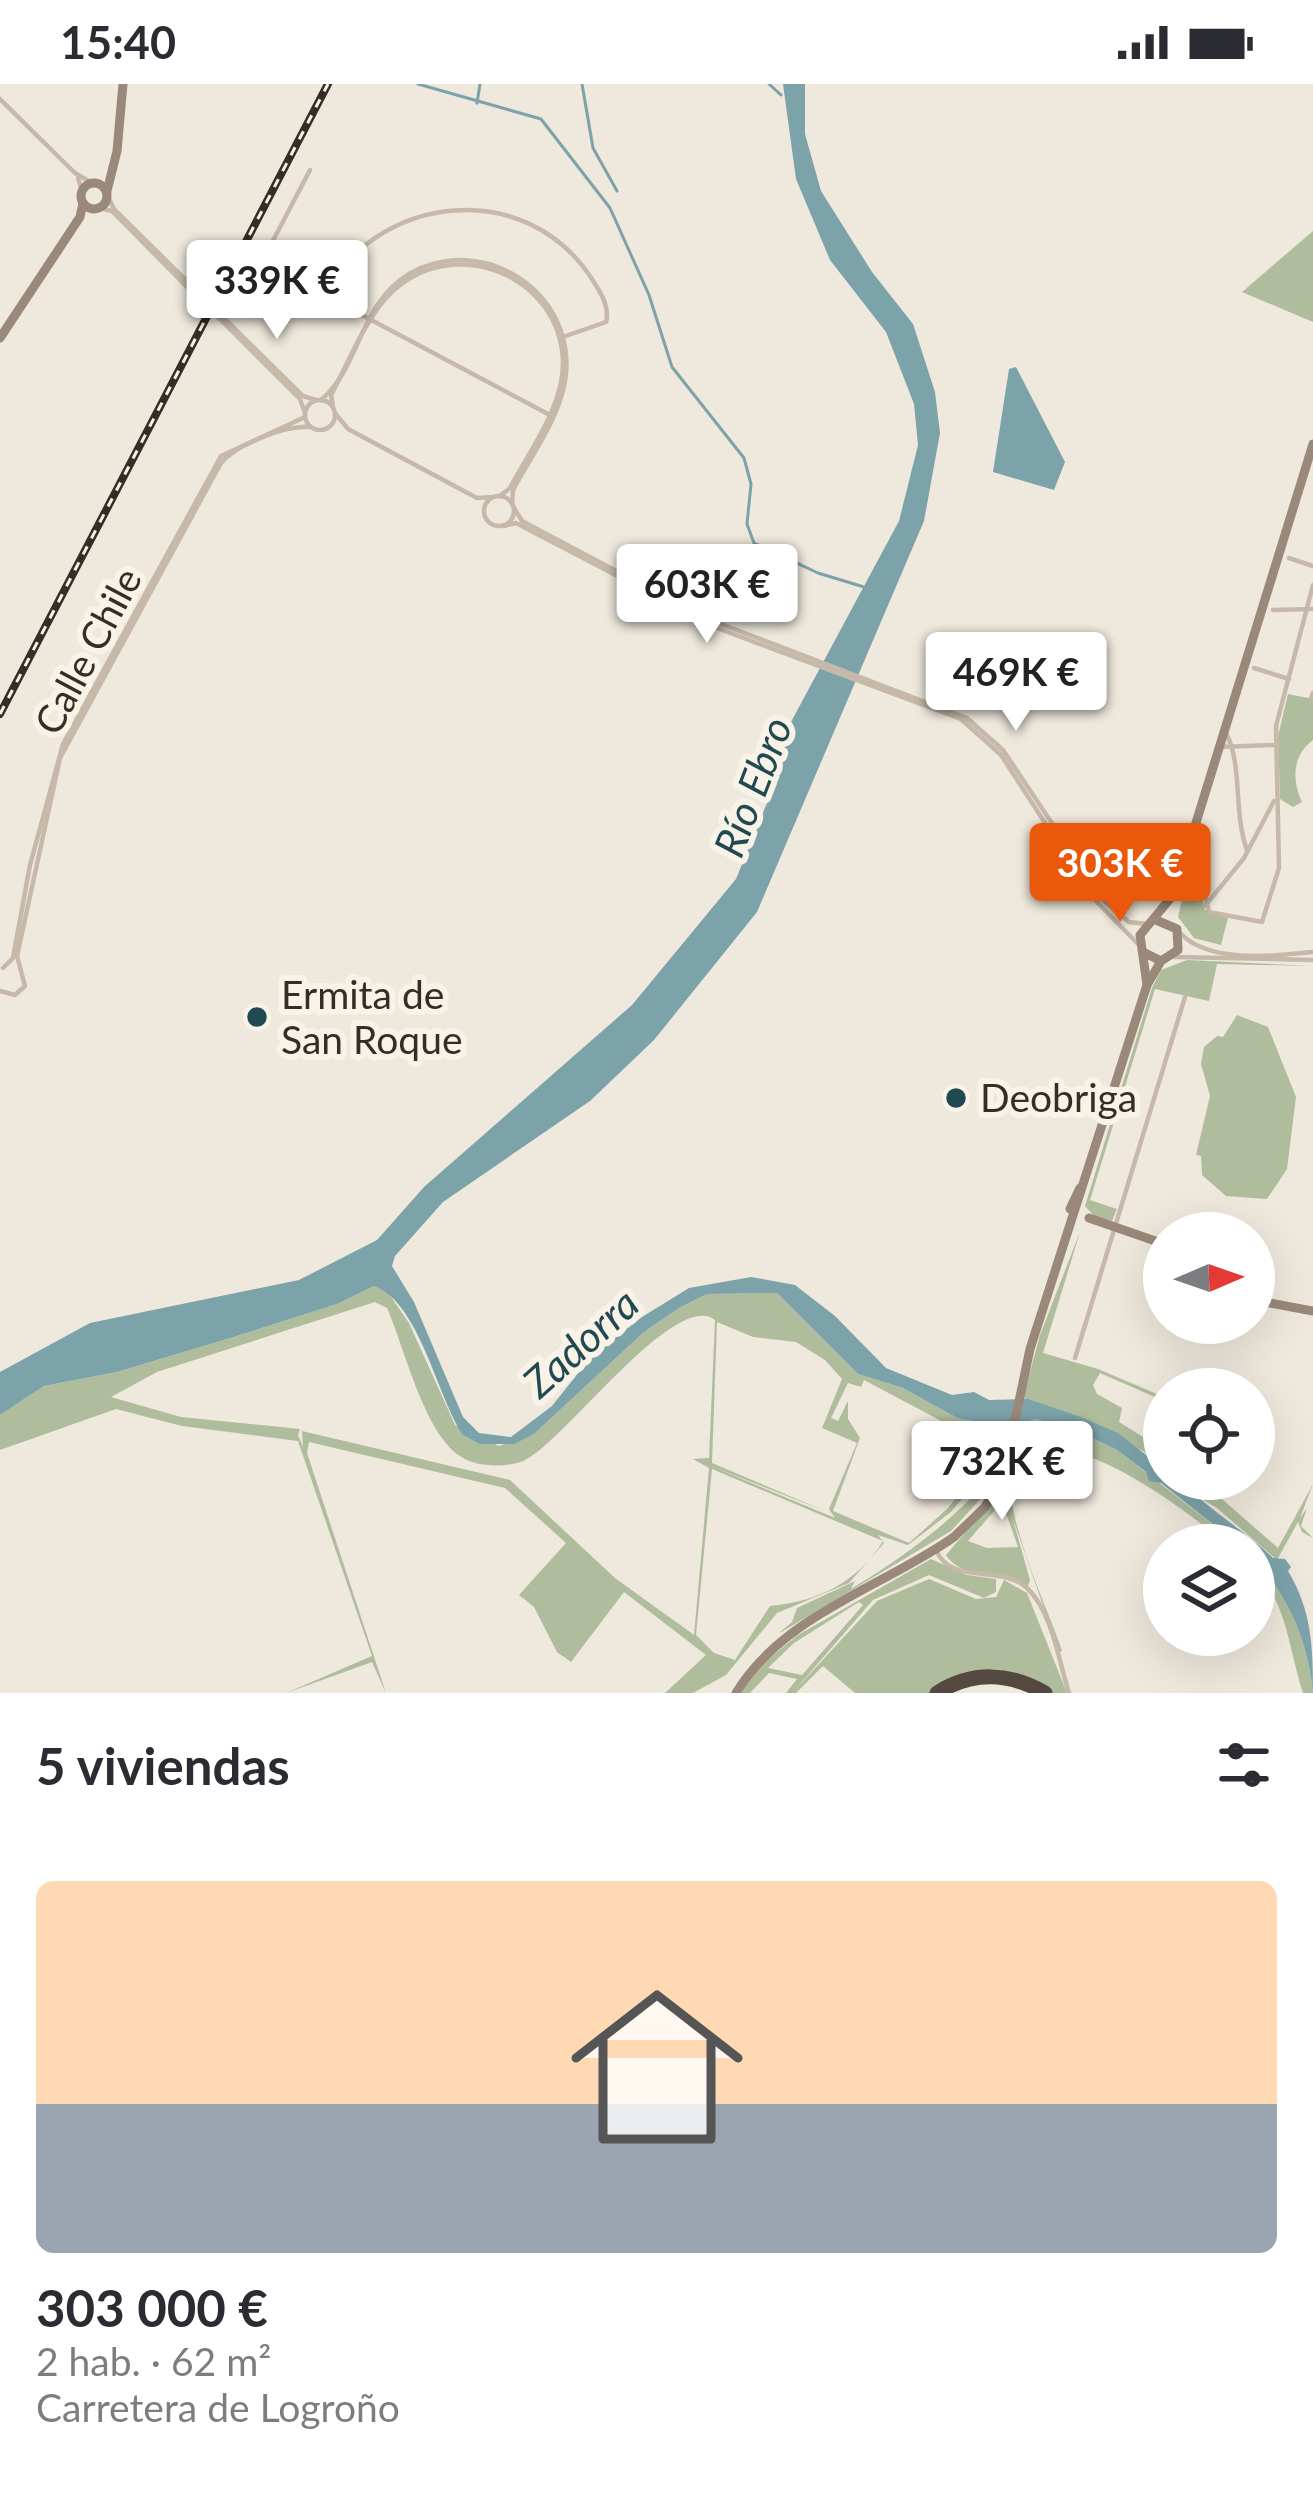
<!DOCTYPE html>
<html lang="es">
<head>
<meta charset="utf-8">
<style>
  body { margin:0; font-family:Lato,sans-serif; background:#f7f7f7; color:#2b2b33; height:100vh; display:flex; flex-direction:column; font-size:45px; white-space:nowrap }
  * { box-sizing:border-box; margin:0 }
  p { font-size:39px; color:#7c7c81 }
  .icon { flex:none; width:66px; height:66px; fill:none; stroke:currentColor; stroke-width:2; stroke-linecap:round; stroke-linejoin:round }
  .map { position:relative; height:1609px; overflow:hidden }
  .sheet { display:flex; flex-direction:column; background:#fff; flex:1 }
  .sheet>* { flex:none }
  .needle { width:78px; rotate:88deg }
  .tools { position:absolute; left:1143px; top:1128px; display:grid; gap:24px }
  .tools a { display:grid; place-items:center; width:132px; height:132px; border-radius:50%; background:#fff; box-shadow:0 12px 48px #0002; font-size:60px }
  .price { position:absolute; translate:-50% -102px; padding:0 27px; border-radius:12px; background:#fff; color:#222; font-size:39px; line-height:78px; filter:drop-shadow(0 3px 6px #0008) }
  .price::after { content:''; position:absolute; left:50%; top:72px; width:36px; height:27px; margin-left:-18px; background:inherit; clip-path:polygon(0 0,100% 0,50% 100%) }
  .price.current { background:#ea580c; color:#fff }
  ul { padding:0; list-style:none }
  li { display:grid; align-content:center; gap:24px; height:636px; padding:0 36px }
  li+li { border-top:3px solid #e1e1e2 }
  li span { display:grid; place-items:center; height:372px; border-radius:18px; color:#555 }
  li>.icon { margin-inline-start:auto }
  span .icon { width:216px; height:216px; fill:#fffc; stroke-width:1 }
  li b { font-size:51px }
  h2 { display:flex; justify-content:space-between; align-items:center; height:144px; padding:0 36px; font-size:51px }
  .status { display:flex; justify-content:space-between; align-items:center; height:84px; padding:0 60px; background:#fff; direction:ltr }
  .status svg { height:33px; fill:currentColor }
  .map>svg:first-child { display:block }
  .green { fill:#afbd9d; fill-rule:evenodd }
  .water { fill:#7da3aa }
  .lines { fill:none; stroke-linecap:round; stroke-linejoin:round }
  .stream { stroke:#7da3aa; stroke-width:3 }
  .street { stroke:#c6b9a9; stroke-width:4.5 }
  .secondary { stroke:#9a897a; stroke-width:9 }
  .highway { stroke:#544840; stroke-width:15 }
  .rail-casing { stroke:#342d28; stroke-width:8 }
  .rail { stroke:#f8f2e7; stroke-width:3; stroke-dasharray:9; stroke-linecap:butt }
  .street-bridge { stroke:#c6b9a9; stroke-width:4.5 }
  .poi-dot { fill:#214952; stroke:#f8f2e7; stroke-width:4.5 }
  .labels { text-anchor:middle; stroke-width:12; stroke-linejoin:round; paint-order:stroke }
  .street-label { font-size:39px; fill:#342d28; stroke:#f8f2e7 }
  .poi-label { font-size:39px; fill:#342d28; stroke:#f8f2e7; text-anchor:start }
  .water-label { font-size:42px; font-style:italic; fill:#214952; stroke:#f8f2e7 }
</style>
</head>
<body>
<div class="status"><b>15:40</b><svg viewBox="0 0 49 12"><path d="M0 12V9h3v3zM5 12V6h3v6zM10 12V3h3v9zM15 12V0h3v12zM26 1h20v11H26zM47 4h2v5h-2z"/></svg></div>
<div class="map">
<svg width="1313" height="1609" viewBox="0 0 1313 1609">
  <rect width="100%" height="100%" fill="#efe8dc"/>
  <g class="green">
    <path d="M 1313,147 L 1313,238 L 1242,208 Z"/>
    <path d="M 1288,610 L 1313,615 L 1313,656 C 1293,671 1291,695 1302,718 L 1293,723 L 1280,715 L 1278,652 Z"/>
    <path d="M 1193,769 L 1205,826 L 1228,834 L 1221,861 L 1194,854 L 1178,833 Z"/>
    <path d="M 1187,876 L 1313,882 L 1217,880 L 1209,917 L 1155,905 L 1090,1116 L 1117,1125 L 1112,1137 L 1094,1132 L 1085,1122 L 1152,904 L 1161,886 Z"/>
    <path d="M 1237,931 L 1268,943 L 1296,1013 L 1287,1085 L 1267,1115 L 1226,1112 L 1202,1091 L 1201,1072 L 1196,1071 L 1210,1012 L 1201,980 L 1204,963 L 1217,952 L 1223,953 Z"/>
    <path d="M 1080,1148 L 1043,1269 L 1098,1285 L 1164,1313 L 1164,1317 L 1100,1289 L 1093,1301 L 1097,1310 L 1122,1324 L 1119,1338 L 1164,1366 L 1164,1385 L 1143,1367 L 1076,1331 L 1023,1314 L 1040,1251 Z"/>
    <path d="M 374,1202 L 387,1207 L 409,1239 L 455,1341 L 499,1362 L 534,1350 L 644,1248 L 679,1224 L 707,1210 L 777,1209 L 858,1290 L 903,1304 L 957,1334 L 1007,1344 L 1036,1335 L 1084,1350 L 1117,1366 L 1239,1461 L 1228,1461 C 1175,1418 1097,1359 1026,1360 C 979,1388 1050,1526 1062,1567 L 1059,1568 L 1012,1432 L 1030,1496 L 1028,1502 C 1004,1485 962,1497 946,1471 L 999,1409 L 1005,1395 L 1005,1367 L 986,1409 L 951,1447 L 778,1550 L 792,1538 L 797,1524 L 855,1497 L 851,1505 C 893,1480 987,1417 1002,1367 L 951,1428 L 908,1461 L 878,1451 L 884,1459 L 849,1499 L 777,1529 L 726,1591 L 693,1609 L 665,1609 L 706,1571 L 624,1508 L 571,1578 L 557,1568 L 534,1523 L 519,1511 L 566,1459 L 505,1404 L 309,1358 L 307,1369 L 386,1609 L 372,1578 L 286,1609 L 372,1572 L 298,1357 L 182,1342 L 116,1325 L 0,1366 L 0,1331 L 44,1302 L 117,1288 L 237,1252 L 337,1220 ZM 375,1218 L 387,1224 C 404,1262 424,1349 460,1372 C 475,1383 505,1384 523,1377 C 562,1361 675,1204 715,1236 L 709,1374 L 693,1375 L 709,1384 L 694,1551 L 615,1494 L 510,1396 L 302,1347 L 303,1363 L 298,1351 L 300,1345 L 181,1333 L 111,1313 L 157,1288 ZM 717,1238 L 753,1253 L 796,1258 L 825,1276 L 842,1295 L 822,1344 L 857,1359 L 829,1425 L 835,1434 L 711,1382 L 825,1427 L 712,1379 ZM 864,1296 L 996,1366 L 947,1425 L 909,1459 L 833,1427 L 860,1354 L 848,1335 L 848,1317 L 838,1337 L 831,1334 L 848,1299 L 861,1303 ZM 712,1385 L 883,1457 C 858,1498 817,1518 770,1522 L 735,1576 L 714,1569 L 696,1551 ZM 1002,1418 L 1018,1463 L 987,1464 L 968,1457 Z"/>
    <path d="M 1181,1395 L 1204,1399 L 1212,1395 L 1206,1401 L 1278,1464 L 1313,1400 L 1300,1434 L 1307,1424 L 1301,1442 L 1313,1454 L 1302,1448 L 1298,1438 L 1277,1476 L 1217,1424 L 1193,1410 Z"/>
    <path d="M 931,1475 L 967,1491 L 996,1495 L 996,1508 L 984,1514 L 929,1491 L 873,1516 L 794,1607 L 877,1517 L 929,1495 L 976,1515 L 996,1513 L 1004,1496 L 1027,1509 L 1067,1609 L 1050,1609 L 1020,1593 L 932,1609 L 855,1609 L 823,1582 L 796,1609 L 786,1609 L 797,1595 L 769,1589 L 750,1609 L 739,1609 L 755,1586 L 798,1551 ZM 859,1518 L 863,1521 L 802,1591 L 768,1584 L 794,1559 Z"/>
    <path d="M 1254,1475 C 1289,1513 1308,1557 1313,1609 L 1303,1609 C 1289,1567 1287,1516 1254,1486 Z"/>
  </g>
  <g class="water">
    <path d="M 783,0 L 805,0 L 805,50 L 821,107 L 872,188 L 913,240 L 935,308 L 940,349 L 924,437 L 757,828 L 654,956 L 590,1017 L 443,1118 L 395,1172 L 392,1182 L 414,1218 L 463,1333 L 479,1349 L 511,1353 L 552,1322 L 591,1273 L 642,1233 L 689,1204 L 751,1193 L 795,1201 L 835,1232 L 886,1284 L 952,1311 L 974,1308 L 989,1316 L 1028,1315 L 1076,1331 L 1118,1349 L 1164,1385 L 1164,1395 L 1181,1395 C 1201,1421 1246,1447 1273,1474 L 1285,1475 L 1291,1483 L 1288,1487 C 1312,1527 1313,1563 1313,1609 C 1308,1557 1289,1513 1254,1475 L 1254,1461 L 1239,1461 L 1161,1399 L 1149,1397 L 1146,1388 L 1117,1366 L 1084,1350 L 1036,1335 L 1007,1344 L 957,1334 L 903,1304 L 858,1290 L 777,1209 L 707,1210 L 679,1224 L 644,1248 L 534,1350 L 514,1360 L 480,1360 L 463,1351 C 437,1313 420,1219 374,1202 L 337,1220 L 237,1252 L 117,1288 L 44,1302 L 0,1331 L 0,1288 L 90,1239 L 299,1196 L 377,1156 L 424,1103 L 632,921 L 736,795 L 767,719 L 784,651 L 899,437 L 918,361 L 914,320 L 886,248 L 830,176 L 796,95 Z"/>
    <path d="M 1016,283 L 1065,378 L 1054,406 L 993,388 L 1009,285 Z"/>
  </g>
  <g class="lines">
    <g class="stream">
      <path d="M 418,0 L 541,35 L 610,124 L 649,211 L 672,283 L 744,374 L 751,400 L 747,440 L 754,459 L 818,489 L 864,503"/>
      <path d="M 582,0 L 593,64 L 617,107"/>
      <path d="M 769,0 L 781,11"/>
      <path d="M 477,19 L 480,0"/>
    </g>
    <g class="street">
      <path d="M 0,15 L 75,89 L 92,99"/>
      <path d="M 310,86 L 266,170 L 266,180 L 548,330"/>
      <path d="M 78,94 L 82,107"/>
      <path d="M 108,113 L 114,125 L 202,212"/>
      <path d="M 100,124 L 112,127 L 200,216"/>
      <path d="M 323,211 C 379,109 526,93 592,195 C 601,209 610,223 606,238 L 563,253"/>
      <path d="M 223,233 L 303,312 L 316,316"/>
      <path d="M 220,235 L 300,315 L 305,329"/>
      <circle cx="320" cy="331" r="15"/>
      <path d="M 321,316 C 360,284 359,220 409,190 C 482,148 574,207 566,290 C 562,331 532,370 513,406 L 512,420"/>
      <path d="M 333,322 L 331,311 C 349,278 365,234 392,208 C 454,149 560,191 563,277 C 564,322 530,366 510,404 L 500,412"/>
      <path d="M 335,329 L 348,345 L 477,414 L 492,413"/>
      <circle cx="499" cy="427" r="15"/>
      <path d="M 514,424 L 522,437 L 705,534 L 967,634 L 1003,666 L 1104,817 L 1129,838 L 1147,840"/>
      <path d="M 504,442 L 516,439 L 717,544 L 961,635 L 1001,671 L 1095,816 L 1138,860"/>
      <path d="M 1289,474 L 1313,482"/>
      <path d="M 1273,526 L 1313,525"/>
      <path d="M 1254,584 L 1289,595"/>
      <path d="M 1311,614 L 1313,609"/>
      <path d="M 1226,649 C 1243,681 1233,728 1247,766"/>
      <path d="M 1220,663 L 1274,661"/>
      <path d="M 1192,753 L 1209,828 L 1262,838 L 1279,784 L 1276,642 L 1313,501"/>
      <path d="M 1205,822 L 1244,774 L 1274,717"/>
      <path d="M 1180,849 C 1209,880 1275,872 1313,868"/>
      <path d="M 1174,873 L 1313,876"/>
      <path d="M 3,884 L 13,874 L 30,781 L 63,660 L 221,372 L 305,333"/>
      <path d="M 0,907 L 15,911 L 25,902 L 17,872 L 60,674 L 221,379 C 237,360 286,341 310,343"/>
      <path d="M 1075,1274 L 1185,913"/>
      <path d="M 936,1466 C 951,1502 1001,1480 1027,1504 C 1052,1527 1059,1578 1069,1609"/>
    </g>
    <g class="secondary">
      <circle cx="94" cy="112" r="13"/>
      <path d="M 107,107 L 117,67 L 123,0"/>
      <path d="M 0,254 L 80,133 L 83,119"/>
      <path d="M 1143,868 L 1161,877 L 1178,866 L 1177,845 L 1156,836"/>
      <path d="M 1147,901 L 1140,851 L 1174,810 L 1313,360"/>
      <path d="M 1070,1125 L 1080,1104"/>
      <path d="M 1089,1134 L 1164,1160"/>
      <path d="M 1254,1216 L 1313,1227"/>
      <path d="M 736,1609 C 783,1531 883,1503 954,1453 L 985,1423 L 1004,1389 L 1030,1265 L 1147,901 L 1161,877"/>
    </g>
    <path class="highway" d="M 937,1609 C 972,1587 1009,1588 1045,1609"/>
    <defs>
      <path id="rail" d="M 0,630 L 328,0"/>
    </defs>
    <use href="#rail" class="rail-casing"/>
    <use href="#rail" class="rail"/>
    <g class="street-bridge">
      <path d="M 202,212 L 222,232"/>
      <path d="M 200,216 L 220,235"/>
    </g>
  </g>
  <g class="poi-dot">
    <circle cx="257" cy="933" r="12"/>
    <circle cx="956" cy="1014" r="12"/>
  </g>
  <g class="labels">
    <g class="street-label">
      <text transform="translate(88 567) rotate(-62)" y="14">Calle Chile</text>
    </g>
    <g class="poi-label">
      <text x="281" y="925">Ermita de<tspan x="281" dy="45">San Roque</tspan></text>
      <text x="980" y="1028">Deobriga</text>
    </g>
    <g class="water-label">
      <text transform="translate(753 703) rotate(-69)" y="15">Río Ebro</text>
      <text transform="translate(581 1259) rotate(-42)" y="15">Zadorra</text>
    </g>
  </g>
</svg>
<div class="tools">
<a><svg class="needle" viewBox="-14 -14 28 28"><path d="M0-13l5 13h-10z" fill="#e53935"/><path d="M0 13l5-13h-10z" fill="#7c7c81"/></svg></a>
<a><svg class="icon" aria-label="locate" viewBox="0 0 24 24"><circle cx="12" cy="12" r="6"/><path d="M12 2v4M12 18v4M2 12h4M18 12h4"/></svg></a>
<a><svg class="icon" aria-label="layers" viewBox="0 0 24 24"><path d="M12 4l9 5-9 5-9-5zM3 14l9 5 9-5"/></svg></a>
</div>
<b class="price" style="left:277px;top:258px">339K €</b>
<b class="price" style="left:707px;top:562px">603K €</b>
<b class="price" style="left:1016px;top:650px">469K €</b>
<b class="price current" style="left:1120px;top:841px">303K €</b>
<b class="price" style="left:1002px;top:1439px">732K €</b>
</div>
<section class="sheet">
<h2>5 viviendas<svg class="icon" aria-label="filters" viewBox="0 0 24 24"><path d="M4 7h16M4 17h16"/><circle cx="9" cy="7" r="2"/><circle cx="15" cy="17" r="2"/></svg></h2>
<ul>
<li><span style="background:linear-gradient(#ffd9b3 60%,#9aa5b1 0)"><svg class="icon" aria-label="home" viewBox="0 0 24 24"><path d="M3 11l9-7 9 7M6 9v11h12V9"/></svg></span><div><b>303 000 €</b><p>2 hab. · 62 m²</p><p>Carretera de Logroño</p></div></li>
</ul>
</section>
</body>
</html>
